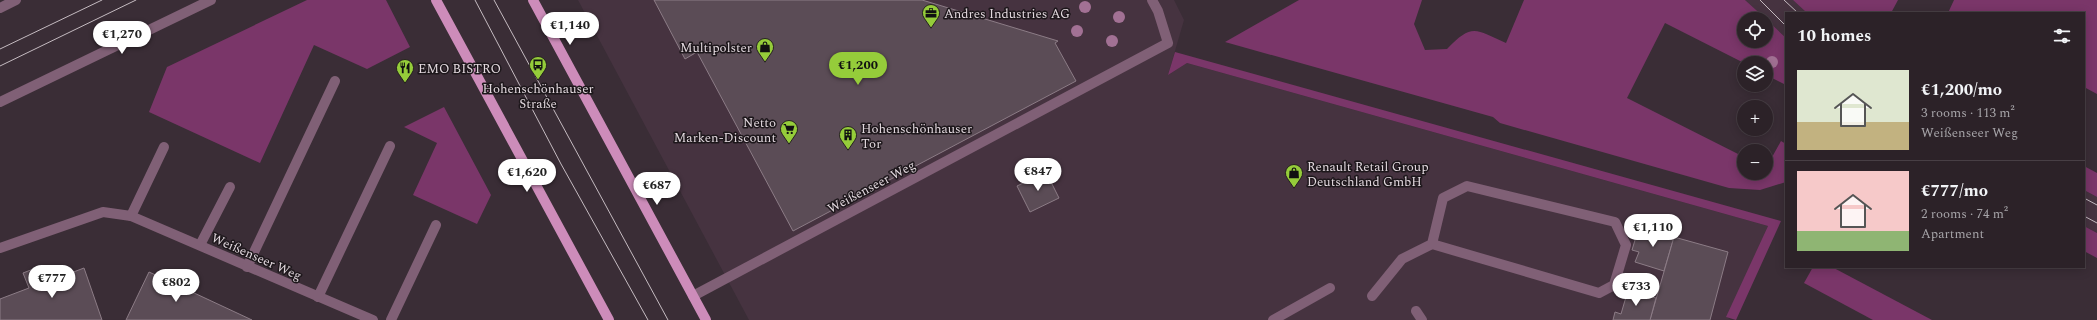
<!DOCTYPE html>
<html lang="en">
<head>
<meta charset="utf-8">
<style>
  body { margin:0; font-family:Spectral,serif; background:#342a30; color:#f1f3f6; height:100vh; display:flex; flex-direction:column; font-size:15px; white-space:nowrap }
  * { box-sizing:border-box; margin:0 }
  p { font-size:13px; color:#a6a4a8 }
  .icon { flex:none; width:22px; height:22px; fill:none; stroke:currentColor; stroke-width:2; stroke-linecap:round; stroke-linejoin:round }
  .map { position:relative; flex:1; overflow:hidden }
  .drawer { position:absolute; left:1785px; top:12px; width:300px; height:256px; display:flex; flex-direction:column; background:#2c2228; border-radius:0px; box-shadow:0 2px 10px #0003,0 0 0 1px #483f45 }
  .drawer>* { flex:none }
  .controls { position:absolute; left:1737px; top:12px; display:grid; gap:8px }
  .controls a { display:grid; place-items:center; width:36px; height:36px; border-radius:50%; background:#2c2228; box-shadow:0 2px 10px #0003,0 0 0 1px #483f45; font-size:20px }
  .price { position:absolute; translate:-50% -34px; padding:0 9px; border-radius:14px; background:#fff; color:#222; font-size:13px; line-height:26px; filter:drop-shadow(0 1px 2px #0008) }
  .price::after { content:''; position:absolute; left:50%; top:24px; width:12px; height:9px; margin-left:-6px; background:inherit; clip-path:polygon(0 0,100% 0,50% 100%) }
  .price.selected { background:#95cc3a; color:#111 }
  ul { padding:0; list-style:none }
  li { display:flex; align-items:center; gap:12px; height:100px; padding:0 12px }
  li+li { border-top:1px solid #483f45 }
  li span { display:grid; place-items:center; flex:none; width:112px; height:80px; border-radius:0px; color:#555 }
  li>.icon { margin-inline-start:auto }
  span .icon { width:48px; height:48px; fill:#fffc; stroke-width:1 }
  li b { font-size:17px }
  h2 { display:flex; justify-content:space-between; align-items:center; height:48px; padding:0 12px; font-size:17px }
  .map>svg:first-child { display:block }
  .built { fill:#463340 }
  .green { fill:#7a3669 }
  .building { fill:#5b4c56; stroke:#8c7c86 }
  .lines { fill:none; stroke-linecap:round; stroke-linejoin:round }
  .minor { stroke:#806076; stroke-width:10 }
  .major { stroke:#cd8cba; stroke-width:10 }
  .tram { stroke:#c5bbc1; stroke-width:1 }
  .tree { fill:#a27194 }
  .labels { text-anchor:middle; stroke-width:3; stroke-linejoin:round; paint-order:stroke }
  .poi-label { font-size:13px; fill:#e2d8de; stroke:#1d171b; text-anchor:start }
  .street-label { font-size:13px; fill:#e2d8de; stroke:#1d171b }
</style>
</head>
<body>
<div class="map">
<svg width="2097" height="320" viewBox="0 0 2097 320">
  <rect width="100%" height="100%" fill="#3a2d36"/>
  <g class="built">
    <path d="M 578,0 L 1174,0 L 1184,20 L 1168,75 L 1187,63 L 1768,226 L 1727,317 L 1731,320 L 749,320 Z"/>
    <path d="M 1745,0 L 1793,0 L 1807,13 L 1786,13 L 1786,38 Z"/>
    <path d="M 2084,190 L 2097,197 L 2097,233 L 2084,226 Z"/>
  </g>
  <g class="green">
    <path d="M 307,0 L 386,0 L 410,47 L 367,69 L 314,45 L 260,163 L 149,112 L 167,67 Z"/>
    <path d="M 1299,0 L 1422,0 L 1414,24 L 1425,50 L 1447,49 C 1472,23 1475,29 1506,43 L 1524,0 L 1745,0 L 1766,19 L 1744,19 L 1744,41 L 1766,41 L 1766,19 L 1786,38 L 1786,85 L 1766,75 L 1766,63 L 1744,63 L 1665,23 L 1627,98 L 1744,157 L 1744,173 L 1766,173 L 1766,168 L 1781,141 L 1786,144 L 1786,182 L 1760,190 L 1729,188 L 1500,123 L 1493,117 L 1225,42 Z"/>
    <path d="M 1793,0 L 1898,0 L 1891,13 L 1807,13 Z"/>
    <path d="M 1954,0 L 2097,0 L 2097,94 L 2084,87 L 2084,13 L 1948,13 Z"/>
    <path d="M 1175,52 L 1781,221 L 1736,320 L 1726,317 L 1768,226 L 1187,63 L 1168,75 Z"/>
    <path d="M 444,107 L 491,195 L 477,224 L 413,195 L 437,143 L 404,127 Z"/>
    <path d="M 2084,166 L 2097,173 L 2097,197 L 2084,190 Z"/>
    <path d="M 2084,226 L 2097,233 L 2097,258 L 2084,251 Z"/>
    <path d="M 1813,267 L 1832,267 L 1932,320 L 1873,320 L 1804,283 Z"/>
  </g>
  <g class="building">
    <path d="M 654,0 L 922,0 L 1058,41 L 1055,43 L 1076,81 L 793,231 L 697,52 L 685,59 Z"/>
    <path d="M 1046,172 L 1059,198 L 1030,212 L 1017,186 Z"/>
    <path d="M 1639,227 L 1674,237 L 1664,271 L 1635,262 L 1639,252 L 1632,250 Z"/>
    <path d="M 1674,237 L 1728,252 L 1710,320 L 1650,320 Z"/>
    <path d="M 41,266 L 47,282 L 84,268 L 102,320 L 0,320 L 0,299 L 29,288 L 23,273 Z"/>
    <path d="M 149,272 L 184,288 L 190,274 L 198,277 L 192,292 L 252,320 L 126,320 Z"/>
    <path d="M 1628,290 L 1656,298 L 1650,320 L 1613,320 L 1615,312 L 1621,314 Z"/>
  </g>
  <g class="lines">
    <g class="minor">
      <path d="M 0,8 L 16,0"/>
      <path d="M 0,102 L 211,0"/>
      <path d="M 131,216 L 164,147"/>
      <path d="M 200,245 L 230,187"/>
      <path d="M 0,248 L 103,212 L 131,216 L 373,320"/>
      <path d="M 247,267 L 335,81"/>
      <path d="M 693,296 L 1168,43 L 1158,11 L 1152,0"/>
      <path d="M 1372,296 L 1402,259 L 1432,244 L 1443,198 L 1467,186 L 1615,222 L 1626,245 L 1614,285 L 1599,293 L 1432,244"/>
      <path d="M 318,297 L 390,146"/>
      <path d="M 1416,311 L 1422,320"/>
      <path d="M 391,320 L 436,225"/>
      <path d="M 1273,320 L 1330,288"/>
    </g>
    <g class="major">
      <path d="M 436,0 L 609,320"/>
      <path d="M 533,0 L 706,320"/>
    </g>
    <g class="tram">
      <path d="M 475,0 L 561,164 L 648,320"/>
      <path d="M 494,0 L 668,320"/>
      <path d="M 1760,0 L 1786,26"/>
      <path d="M 1784,0 L 1798,13"/>
      <path d="M 0,49 L 102,0"/>
      <path d="M 0,66 L 136,0"/>
      <path d="M 2084,198 L 2097,205"/>
      <path d="M 2084,216 L 2097,223"/>
    </g>
  </g>
  <g class="tree">
    <circle cx="1085" cy="7" r="6"/>
    <circle cx="1119" cy="17" r="6"/>
    <circle cx="1077" cy="31" r="6"/>
    <circle cx="1112" cy="41" r="6"/>
    <circle cx="1772" cy="62" r="6"/>
  </g>
  <defs>
    <symbol id="office-pin" viewBox="-11 -11 22 30"><path d="M0 17L-7.5 6A9.5 9.5 0 1 1 7.5 6Z" fill="#95cc3a" stroke="#1d171b"/><path d="M-6-3h4V-5.5h4V-3h4V5H-6ZM-1-4.5V-3h2v-1.5ZM-6 0V1H6V0Z" fill="#111"/></symbol>
    <symbol id="shop-pin" viewBox="-11 -11 22 30"><path d="M0 17L-7.5 6A9.5 9.5 0 1 1 7.5 6Z" fill="#95cc3a" stroke="#1d171b"/><path d="M-5-2.5h2.3a2.7 3.5 0 0 1 5.4 0H5L5.5 6h-11ZM-1.5-2.5h3a1.5 2.3 0 0 0-3 0Z" fill="#111"/></symbol>
    <symbol id="bus-pin" viewBox="-11 -11 22 30"><path d="M0 17L-7.5 6A9.5 9.5 0 1 1 7.5 6Z" fill="#95cc3a" stroke="#1d171b"/><path d="M-5-6H5V4H4V6H2V4H-2V6H-4V4H-5ZM-3.5-4V0h7V-4ZM-3.5 1.2v1.5H-2V1.2ZM2 1.2v1.5H3.5V1.2Z" fill="#111"/></symbol>
    <symbol id="restaurant-pin" viewBox="-11 -11 22 30"><path d="M0 17L-7.5 6A9.5 9.5 0 1 1 7.5 6Z" fill="#95cc3a" stroke="#1d171b"/><path d="M-5-6h1v4h1v-4h1v4h1v-4h1v5L-1.5 .5V6h-2V.5L-5-1ZM5-6V6H3V1.5H1.5Q1.5-4 5-6Z" fill="#111"/></symbol>
    <symbol id="supermarket-pin" viewBox="-11 -11 22 30"><path d="M0 17L-7.5 6A9.5 9.5 0 1 1 7.5 6Z" fill="#95cc3a" stroke="#1d171b"/><path d="M-6-5.5h2.5l.6 2H6L4.5 2H-2.5L-4.4-4H-6ZM-1.5 3.2a1.3 1.3 0 1 0 .1 0ZM3 3.2a1.3 1.3 0 1 0 .1 0Z" fill="#111"/></symbol>
    <symbol id="building-pin" viewBox="-11 -11 22 30"><path d="M0 17L-7.5 6A9.5 9.5 0 1 1 7.5 6Z" fill="#95cc3a" stroke="#1d171b"/><path d="M-4-6H4V6H1V3H-1V6H-4ZM-2.5-4.3h1.7v1.8h-1.7ZM.8-4.3h1.7v1.8H.8ZM-2.5-1h1.7V.8h-1.7ZM.8-1h1.7V.8H.8Z" fill="#111"/></symbol>
  </defs>
  <g fill-rule="evenodd">
    <use href="#office-pin" x="921" y="3" width="20" height="27"/>
    <use href="#shop-pin" x="755" y="37" width="20" height="27"/>
    <use href="#bus-pin" x="528" y="55" width="20" height="27"/>
    <use href="#restaurant-pin" x="395" y="58" width="20" height="27"/>
    <use href="#supermarket-pin" x="779" y="119" width="20" height="27"/>
    <use href="#building-pin" x="838" y="125" width="20" height="27"/>
    <use href="#shop-pin" x="1284" y="163" width="20" height="27"/>
  </g>
  <g class="labels">
    <g class="poi-label">
      <text x="944" y="18">Andres Industries AG</text>
      <text x="752" y="52" text-anchor="end">Multipolster</text>
      <text x="418" y="73">EMO BISTRO</text>
      <text x="538" y="93" text-anchor="middle">Hohenschönhauser<tspan x="538" dy="15">Straße</tspan></text>
      <text x="776" y="127" text-anchor="end">Netto<tspan x="776" dy="15">Marken-Discount</tspan></text>
      <text x="861" y="133">Hohenschönhauser<tspan x="861" dy="15">Tor</tspan></text>
      <text x="1307" y="171">Renault Retail Group<tspan x="1307" dy="15">Deutschland GmbH</tspan></text>
    </g>
    <g class="street-label">
      <text transform="translate(871 186) rotate(-28)" y="5">Weißenseer Weg</text>
      <text transform="translate(257 256) rotate(24)" y="5">Weißenseer Weg</text>
    </g>
  </g>
</svg>
<div class="controls">
<a><svg class="icon" aria-label="locate" viewBox="0 0 24 24"><circle cx="12" cy="12" r="6"/><path d="M12 2v4M12 18v4M2 12h4M18 12h4"/></svg></a>
<a><svg class="icon" aria-label="layers" viewBox="0 0 24 24"><path d="M12 4l9 5-9 5-9-5zM3 14l9 5 9-5"/></svg></a>
<a>+</a>
<a>−</a>
</div>
<b class="price" style="left:570px;top:46px">€1,140</b>
<b class="price" style="left:122px;top:55px">€1,270</b>
<b class="price selected" style="left:858px;top:86px">€1,200</b>
<b class="price" style="left:1038px;top:192px">€847</b>
<b class="price" style="left:527px;top:193px">€1,620</b>
<b class="price" style="left:657px;top:206px">€687</b>
<b class="price" style="left:1653px;top:248px">€1,110</b>
<b class="price" style="left:52px;top:299px">€777</b>
<b class="price" style="left:176px;top:303px">€802</b>
<b class="price" style="left:1636px;top:307px">€733</b>
<section class="drawer">
<h2>10 homes<svg class="icon" aria-label="filters" viewBox="0 0 24 24"><path d="M4 7h16M4 17h16"/><circle cx="9" cy="7" r="2"/><circle cx="15" cy="17" r="2"/></svg></h2>
<ul>
<li><span style="background:linear-gradient(#dfe7d0 65%,#c2b280 0)"><svg class="icon" aria-label="home" viewBox="0 0 24 24"><path d="M3 11l9-7 9 7M6 9v11h12V9"/></svg></span><div><b>€1,200/mo</b><p>3 rooms · 113 m²</p><p>Weißenseer Weg</p></div></li>
<li><span style="background:linear-gradient(#f6c9c9 75%,#8fb573 0)"><svg class="icon" aria-label="home" viewBox="0 0 24 24"><path d="M3 11l9-7 9 7M6 9v11h12V9"/></svg></span><div><b>€777/mo</b><p>2 rooms · 74 m²</p><p>Apartment</p></div></li>
</ul>
</section>
</div>
</body>
</html>
